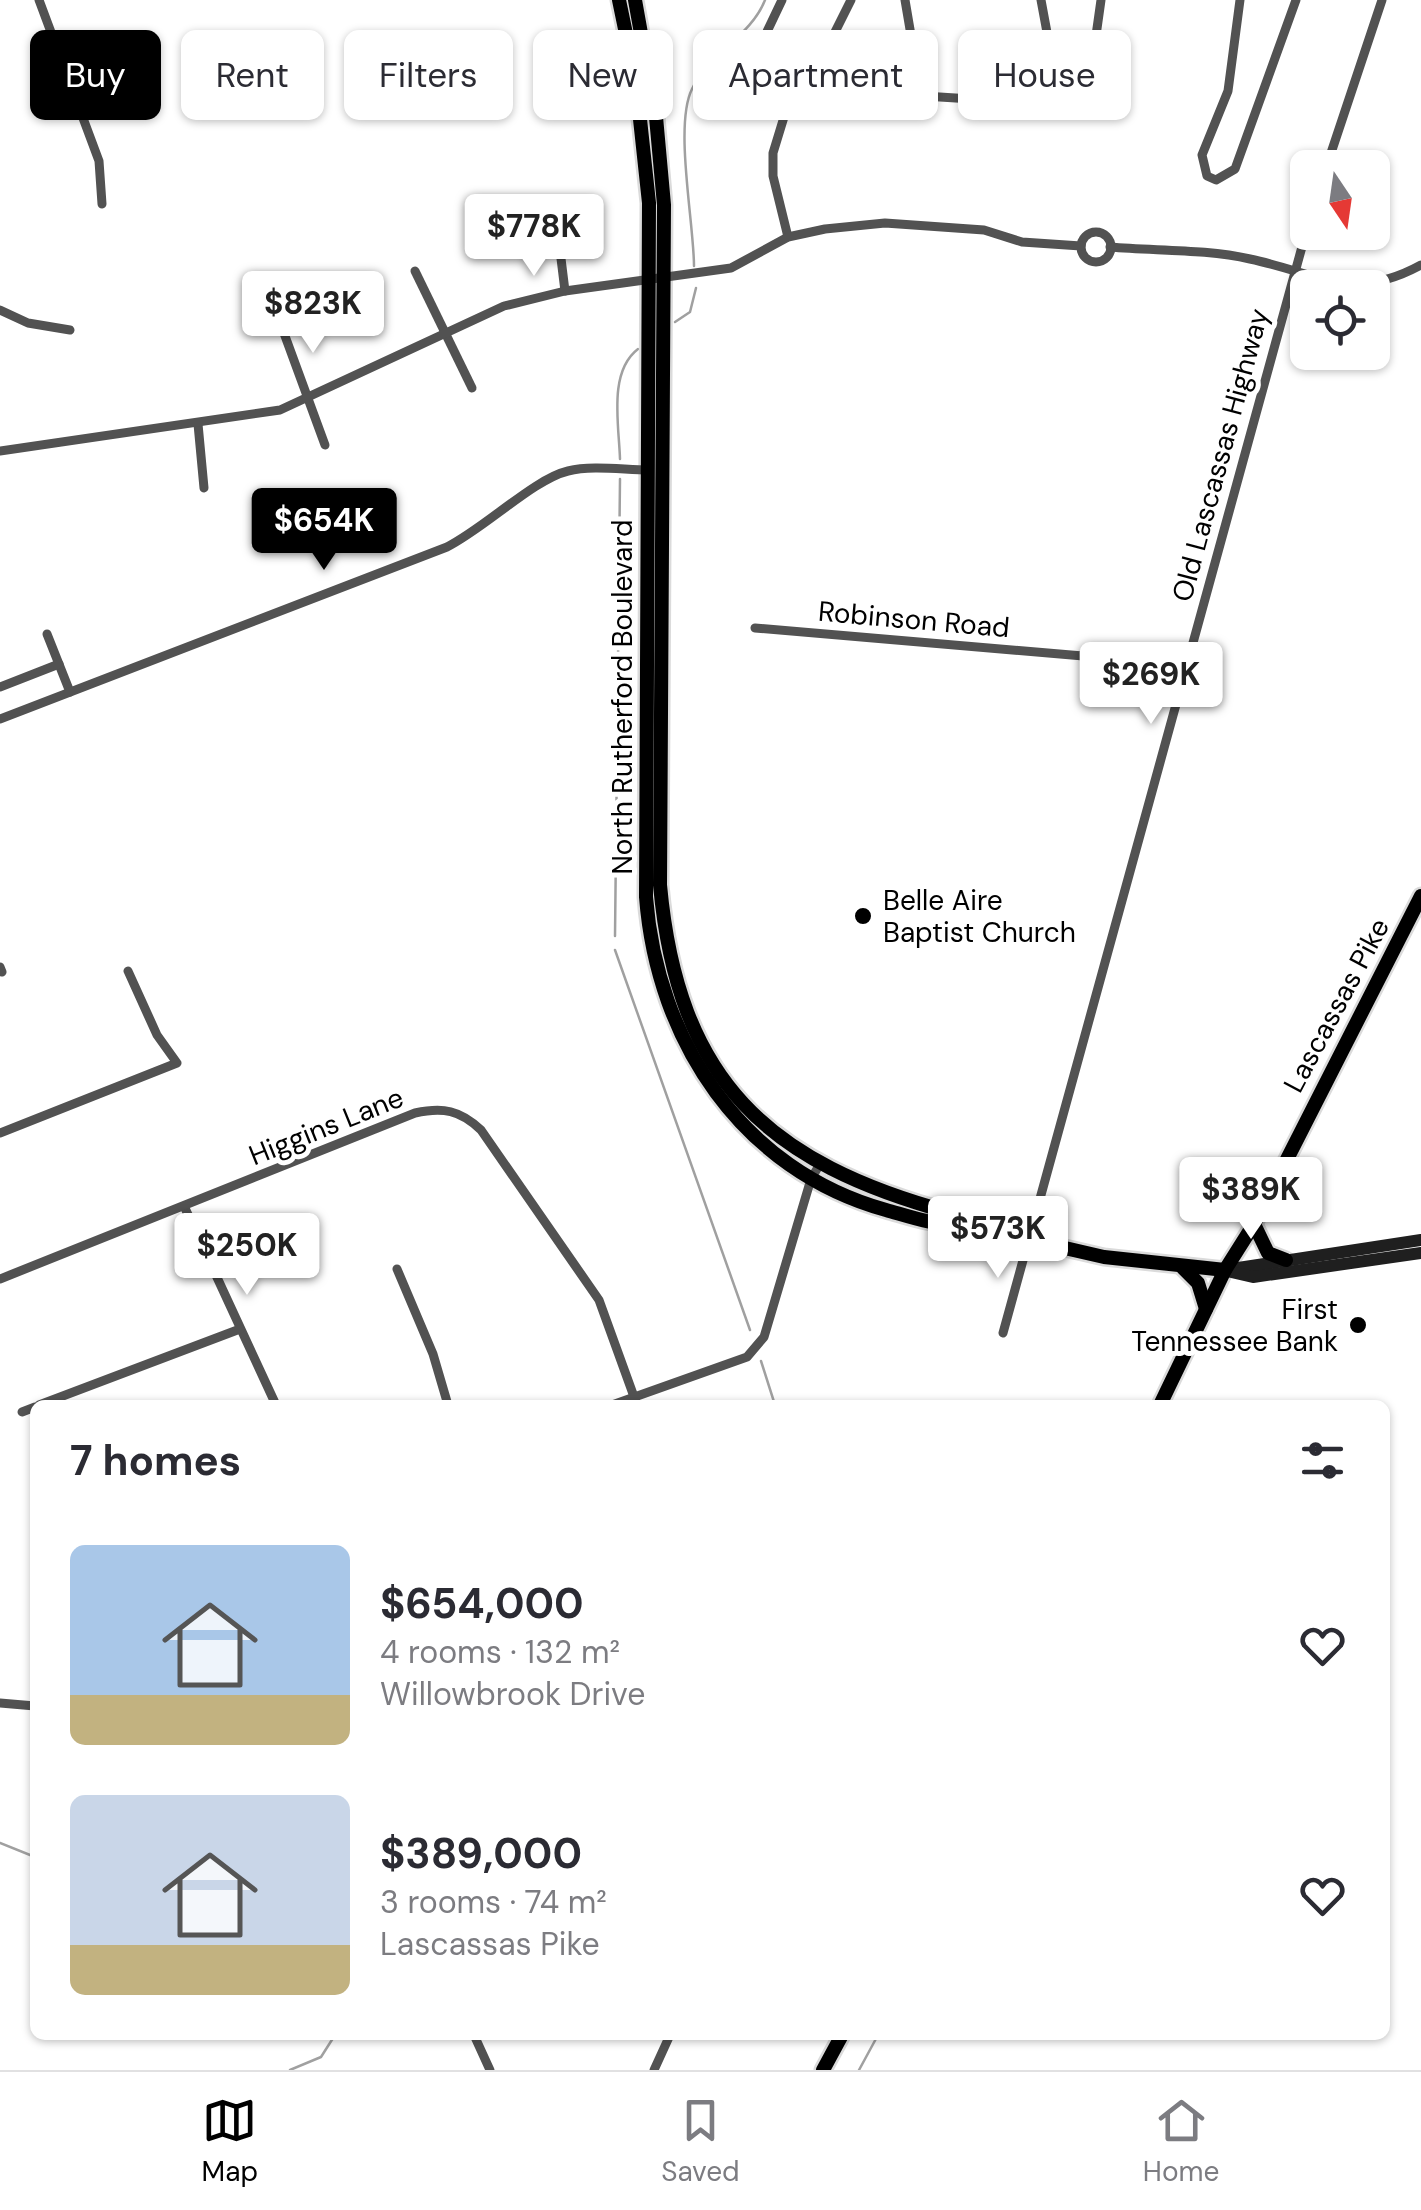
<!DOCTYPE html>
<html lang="en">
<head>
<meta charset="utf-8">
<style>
  body { margin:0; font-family:"DM Sans",sans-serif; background:#f7f7f7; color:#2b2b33; height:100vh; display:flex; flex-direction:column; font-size:38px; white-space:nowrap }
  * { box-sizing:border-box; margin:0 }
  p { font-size:32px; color:#7c7c81 }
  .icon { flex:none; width:55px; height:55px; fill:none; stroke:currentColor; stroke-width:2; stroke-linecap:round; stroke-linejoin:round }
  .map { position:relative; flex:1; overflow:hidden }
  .side { position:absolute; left:30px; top:1400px; width:1360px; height:640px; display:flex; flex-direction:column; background:#fff; border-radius:15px; box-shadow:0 2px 8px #0004 }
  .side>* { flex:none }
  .banner { position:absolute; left:30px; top:30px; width:1362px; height:90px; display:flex; gap:20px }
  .needle { width:65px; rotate:167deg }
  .fabs { position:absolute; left:1290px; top:150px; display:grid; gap:20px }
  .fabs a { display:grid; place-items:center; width:100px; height:100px; border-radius:15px; background:#fff; box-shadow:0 2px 8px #0004; font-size:50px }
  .price { position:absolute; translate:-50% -85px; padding:0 22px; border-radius:10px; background:#fff; color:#222; font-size:32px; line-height:65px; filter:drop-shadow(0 2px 5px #0008) }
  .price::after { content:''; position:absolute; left:50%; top:60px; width:30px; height:22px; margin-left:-15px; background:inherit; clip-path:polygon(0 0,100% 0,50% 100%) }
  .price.selected { background:#000; color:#fff }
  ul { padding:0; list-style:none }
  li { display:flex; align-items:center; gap:30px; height:250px; padding:0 40px }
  li span { display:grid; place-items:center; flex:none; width:280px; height:200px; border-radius:15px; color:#555 }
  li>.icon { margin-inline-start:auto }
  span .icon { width:120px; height:120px; fill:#fffc; stroke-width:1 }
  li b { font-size:42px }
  h2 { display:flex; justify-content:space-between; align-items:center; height:120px; padding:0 40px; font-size:42px }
  .pill { padding:0 35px; border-radius:15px; background:#fff; box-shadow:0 2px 8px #0004; font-size:35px; line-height:90px }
  .pill.selected { background:#000; color:#fff }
  .tabs { display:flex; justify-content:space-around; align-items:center; height:140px; border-top:2px solid #e1e1e2; background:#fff; font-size:28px; color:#7c7c81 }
  .tabs a { display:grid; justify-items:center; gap:5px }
  .tabs .selected { color:#000 }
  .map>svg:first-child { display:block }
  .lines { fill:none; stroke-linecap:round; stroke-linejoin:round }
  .stream { stroke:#a0a0a0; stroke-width:2.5 }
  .primary-casing { stroke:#dbdbdb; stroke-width:19 }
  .street { stroke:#525252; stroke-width:9 }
  .secondary { stroke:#1f1f1f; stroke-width:12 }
  .primary { stroke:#000; stroke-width:14 }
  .poi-dot { fill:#000; stroke:#fff; stroke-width:4 }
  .labels { text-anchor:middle; stroke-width:10; stroke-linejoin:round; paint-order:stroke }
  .street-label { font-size:28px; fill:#000; stroke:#fff }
  .poi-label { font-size:28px; fill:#000; stroke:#fff; text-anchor:start }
</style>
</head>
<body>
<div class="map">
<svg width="1421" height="2070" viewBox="0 0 1421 2070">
  <rect width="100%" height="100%" fill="#fff"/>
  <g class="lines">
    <g class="stream">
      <path d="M 694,266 C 694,223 674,125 692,89 C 709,54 751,36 765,0"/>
      <path d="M 675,322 L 690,312 L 696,288"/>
      <path d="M 620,459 C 619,425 608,372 638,349"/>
      <path d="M 615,936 L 620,479"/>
      <path d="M 615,950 L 750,1330"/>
      <path d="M 761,1361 L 775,1405"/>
      <path d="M 0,1843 L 35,1857"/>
      <path d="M 290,2070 L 321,2057 L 335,2035"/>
      <path d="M 859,2070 L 878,2035"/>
    </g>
    <defs>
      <g id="primary">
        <path d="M 619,0 L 636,82 L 649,203 L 646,897 C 657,1041 742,1170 886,1210 C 911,1217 935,1226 961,1224 L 1104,1257 L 1225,1270"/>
        <path d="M 635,0 L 656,117 L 664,205 L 660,885 C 678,1081 767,1163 952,1213 L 961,1224"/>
        <path d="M 1254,1224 L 1268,1253 L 1286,1260"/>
        <path d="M 1183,1268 L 1198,1283 L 1206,1309"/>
        <path d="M 1160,1405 L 1225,1270 L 1254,1224 L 1421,896"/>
        <path d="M 823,2070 L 842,2035"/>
      </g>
    </defs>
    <use href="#primary" class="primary-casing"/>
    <g class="street">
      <path d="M 39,0 L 99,161 L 102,204"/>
      <path d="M 782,0 L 763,40 L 768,50 L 810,82 L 846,91 L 1049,104 L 1066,97"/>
      <path d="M 905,0 L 921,94"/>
      <path d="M 1041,0 L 1056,81 L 1066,97 L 1092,64 L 1101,0"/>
      <path d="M 1240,0 L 1228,91 L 1202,155 L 1207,176 L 1216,180 L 1235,169 L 1296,0"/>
      <path d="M 1326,168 L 1382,0"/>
      <path d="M 557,226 L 565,291"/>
      <circle cx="1096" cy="247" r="15"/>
      <path d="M 788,237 L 773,176 L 773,153 L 784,117 L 810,82 L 851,0"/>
      <path d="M 1110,247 C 1156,251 1206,249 1250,259 C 1318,273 1352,303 1421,265"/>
      <path d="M 415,271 L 472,388"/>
      <path d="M 0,310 L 28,323 L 70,330"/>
      <path d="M 281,325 L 325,445"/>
      <path d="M 198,424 L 204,488"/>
      <path d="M 0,451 L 280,410 L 504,306 L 565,291 L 731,268 L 788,237 L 825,229 L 885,223 L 984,230 L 1022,242 L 1081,246"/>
      <path d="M 755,628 L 1188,665"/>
      <path d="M 47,634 L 70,692"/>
      <path d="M 0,687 L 59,664"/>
      <path d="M 0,719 L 447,547 C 485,528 534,479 568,471 C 592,465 624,470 649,470"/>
      <path d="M 0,967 L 2,972"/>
      <path d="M 0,1133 L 177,1063 L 157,1035 L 128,971"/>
      <path d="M 184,1206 L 276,1405"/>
      <path d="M 397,1269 L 433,1354 L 448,1405"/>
      <path d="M 0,1279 L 415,1113 C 443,1107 460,1110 481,1130 L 599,1300 L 637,1405"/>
      <path d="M 1003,1333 L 1308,225"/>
      <path d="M 39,1405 L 240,1329"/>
      <path d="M 612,1405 L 747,1357 L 764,1337 L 811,1179 L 820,1164"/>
      <path d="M 22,1412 L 35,1407"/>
      <path d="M 0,1703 L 35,1706"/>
      <path d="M 474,2035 L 490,2070"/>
      <path d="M 654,2070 L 670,2035"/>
    </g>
    <g class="secondary">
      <path d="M 1225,1270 L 1421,1240"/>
      <path d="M 1227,1271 L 1253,1277 L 1421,1253"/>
    </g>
    <use href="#primary" class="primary"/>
  </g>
  <g class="poi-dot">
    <circle cx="863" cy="916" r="10"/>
    <circle cx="1358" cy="1325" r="10"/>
  </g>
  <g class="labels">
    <g class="street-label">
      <text transform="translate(1220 455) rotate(-75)" y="10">Old Lascassas Highway</text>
      <text transform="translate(914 619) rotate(5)" y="10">Robinson Road</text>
      <text transform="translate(622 697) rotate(-90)" y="10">North Rutherford Boulevard</text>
      <text transform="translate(1336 1005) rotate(-62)" y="10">Lascassas Pike</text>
      <text transform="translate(326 1126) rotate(-22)" y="10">Higgins Lane</text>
    </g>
    <g class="poi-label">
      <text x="883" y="910">Belle Aire<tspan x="883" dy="32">Baptist Church</tspan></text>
      <text x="1338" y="1319" text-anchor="end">First<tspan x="1338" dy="32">Tennessee Bank</tspan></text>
    </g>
  </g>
</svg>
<div class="fabs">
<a><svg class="needle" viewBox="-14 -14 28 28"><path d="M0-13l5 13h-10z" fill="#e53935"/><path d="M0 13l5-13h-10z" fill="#7c7c81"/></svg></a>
<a><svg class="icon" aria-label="locate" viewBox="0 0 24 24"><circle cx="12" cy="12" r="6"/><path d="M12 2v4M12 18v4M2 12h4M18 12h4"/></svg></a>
</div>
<b class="price" style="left:534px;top:279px">$778K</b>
<b class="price" style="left:313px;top:356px">$823K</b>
<b class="price selected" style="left:324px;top:573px">$654K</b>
<b class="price" style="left:1151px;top:727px">$269K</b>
<b class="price" style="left:1251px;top:1242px">$389K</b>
<b class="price" style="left:998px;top:1281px">$573K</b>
<b class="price" style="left:247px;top:1298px">$250K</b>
<div class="banner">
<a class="pill selected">Buy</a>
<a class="pill">Rent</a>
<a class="pill">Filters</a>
<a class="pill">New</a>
<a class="pill">Apartment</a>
<a class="pill">House</a>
</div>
<section class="side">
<h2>7 homes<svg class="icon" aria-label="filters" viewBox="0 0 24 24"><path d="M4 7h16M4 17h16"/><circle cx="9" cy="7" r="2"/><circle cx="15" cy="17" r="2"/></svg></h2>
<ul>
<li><span style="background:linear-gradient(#a9c7e8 75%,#c2b280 0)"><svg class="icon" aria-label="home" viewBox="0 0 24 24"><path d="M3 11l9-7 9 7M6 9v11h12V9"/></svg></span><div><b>$654,000</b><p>4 rooms · 132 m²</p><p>Willowbrook Drive</p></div><svg class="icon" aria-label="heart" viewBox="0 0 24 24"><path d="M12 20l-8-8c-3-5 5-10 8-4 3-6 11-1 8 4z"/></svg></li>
<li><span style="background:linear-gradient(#c9d6e8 75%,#c2b280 0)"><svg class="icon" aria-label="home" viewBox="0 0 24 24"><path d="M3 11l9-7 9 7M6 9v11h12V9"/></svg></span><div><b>$389,000</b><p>3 rooms · 74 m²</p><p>Lascassas Pike</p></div><svg class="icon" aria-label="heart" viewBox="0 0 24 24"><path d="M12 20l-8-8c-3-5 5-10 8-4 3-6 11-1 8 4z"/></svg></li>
</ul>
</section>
</div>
<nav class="tabs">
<a class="selected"><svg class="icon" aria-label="map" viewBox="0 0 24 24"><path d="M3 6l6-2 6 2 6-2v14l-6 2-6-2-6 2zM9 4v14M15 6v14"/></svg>Map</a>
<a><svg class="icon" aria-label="saved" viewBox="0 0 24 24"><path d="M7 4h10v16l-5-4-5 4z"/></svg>Saved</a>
<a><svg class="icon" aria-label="home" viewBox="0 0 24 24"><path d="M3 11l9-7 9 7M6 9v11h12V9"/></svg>Home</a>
</nav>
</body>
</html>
